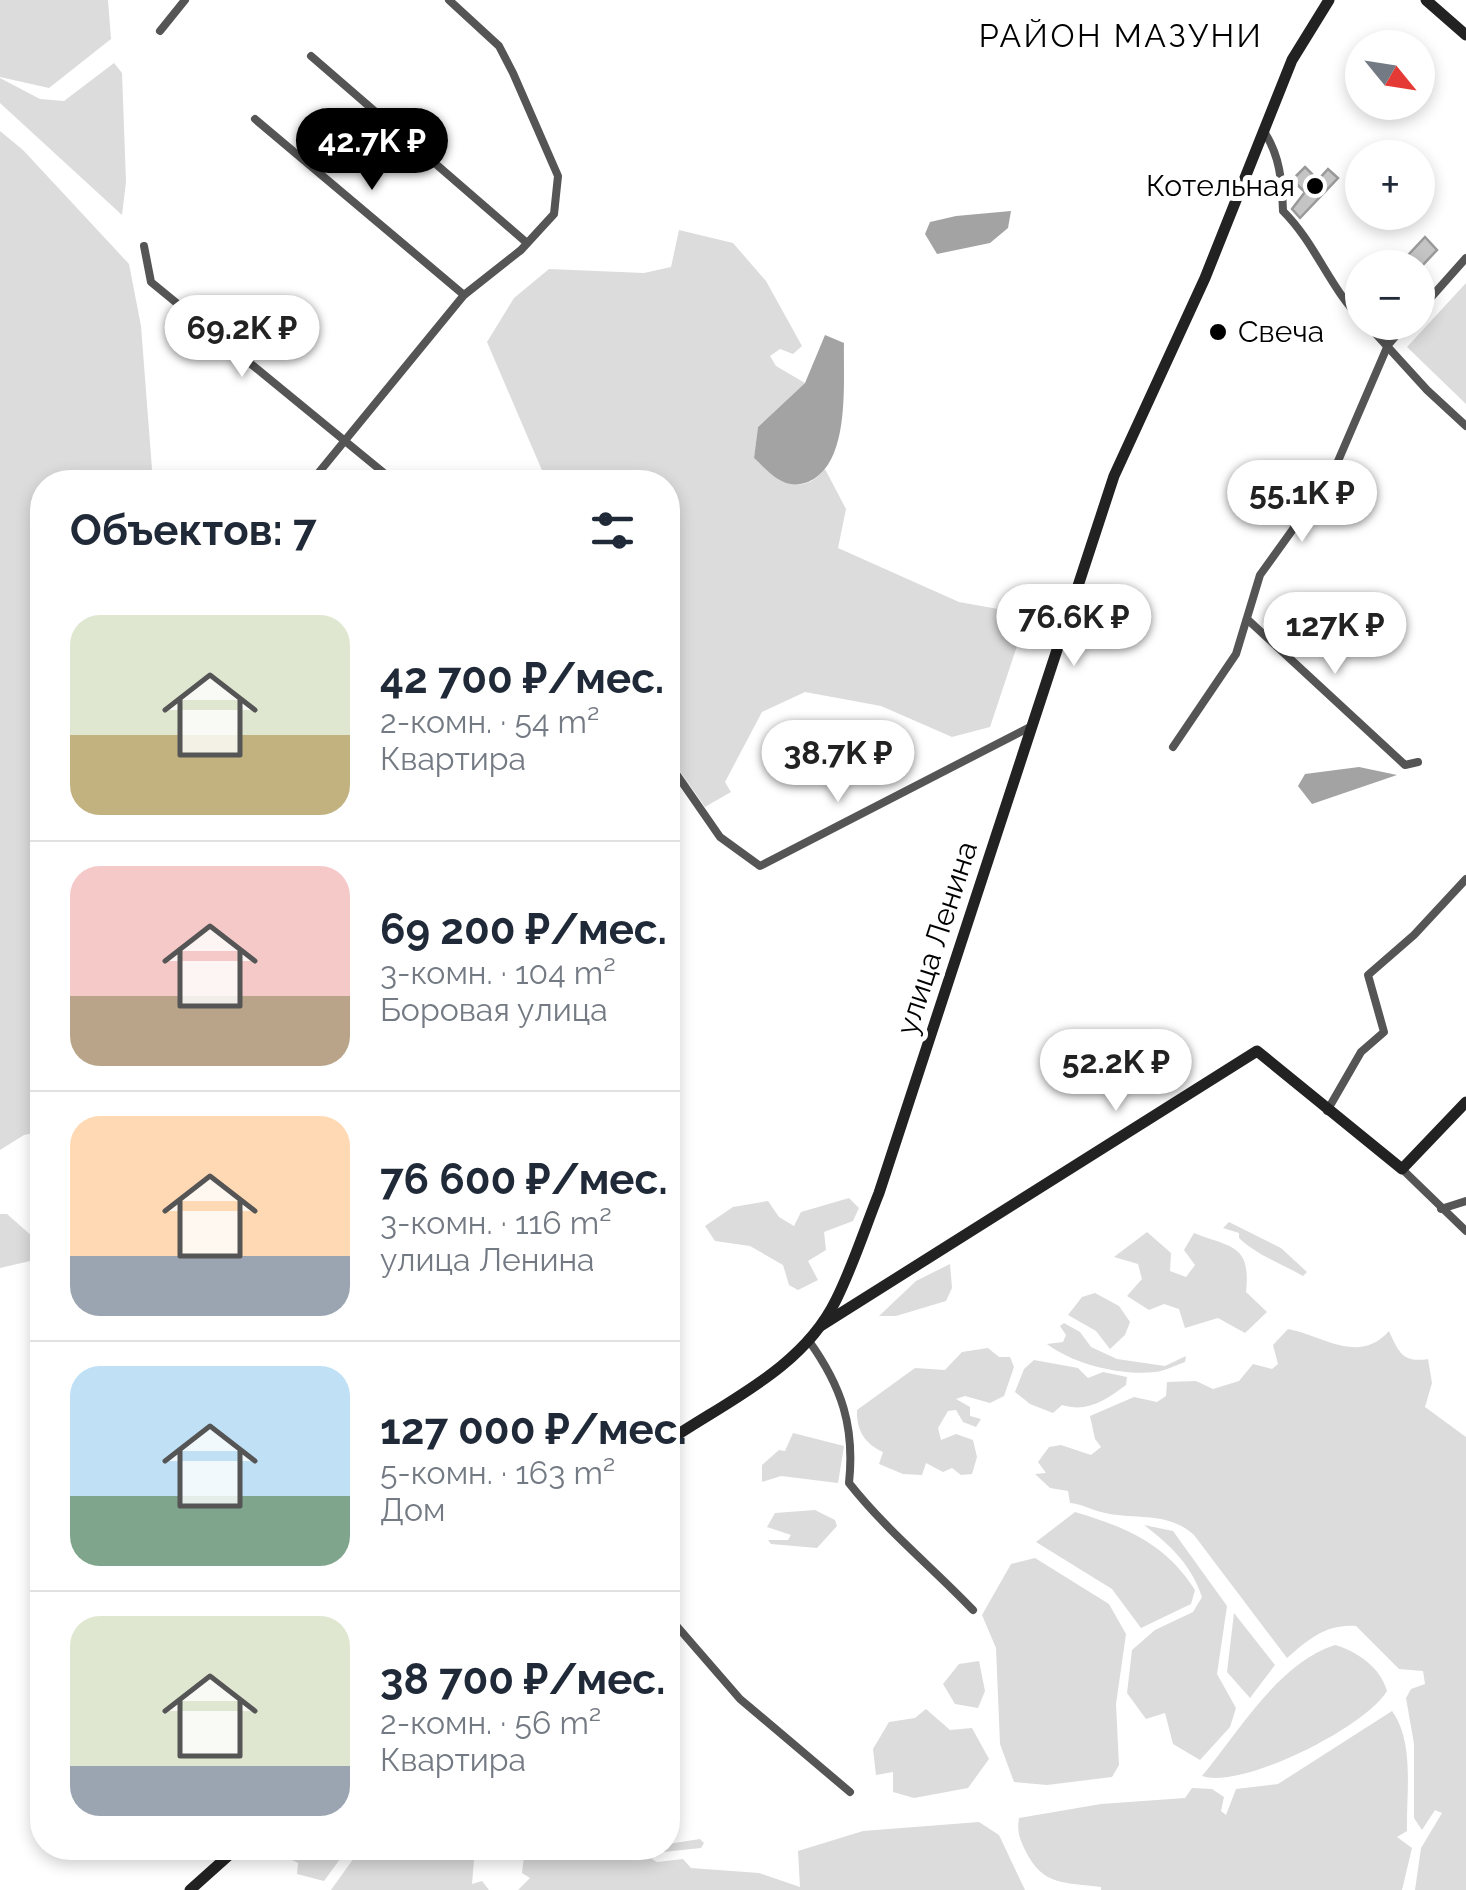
<!DOCTYPE html>
<html lang="ru">
<head>
<meta charset="utf-8">
<style>
  body { margin:0; font-family:Raleway,sans-serif; background:#f2f2f3; color:#1f2937; height:100vh; display:flex; flex-direction:column; font-size:38px; white-space:nowrap }
  * { box-sizing:border-box; margin:0 }
  p { font-size:32px; color:#747a83 }
  .icon { flex:none; width:55px; height:55px; fill:none; stroke:currentColor; stroke-width:2; stroke-linecap:round; stroke-linejoin:round }
  .map { position:relative; flex:1; overflow:hidden }
  .side { position:absolute; left:30px; top:470px; width:650px; height:1390px; display:flex; flex-direction:column; background:#fff; border-radius:40px; box-shadow:0 5px 15px #0003 }
  .side>* { flex:none }
  .needle { width:65px; rotate:120deg }
  .buttons { position:absolute; left:1345px; top:30px; display:grid; gap:20px }
  .buttons a { display:grid; place-items:center; width:90px; height:90px; border-radius:50%; background:#fff; box-shadow:0 5px 15px #0003; font-size:50px }
  .price { position:absolute; translate:-50% -85px; padding:0 22px; border-radius:35px; background:#fff; color:#222; font-size:32px; line-height:65px; filter:drop-shadow(0 2px 5px #0008) }
  .price::after { content:''; position:absolute; left:50%; top:60px; width:30px; height:22px; margin-left:-15px; background:inherit; clip-path:polygon(0 0,100% 0,50% 100%) }
  .price.selected { background:#000; color:#fff }
  ul { padding:0; list-style:none }
  li { display:flex; align-items:center; gap:30px; height:250px; padding:0 40px }
  li+li { border-top:2px solid #e0e1e3 }
  li span { display:grid; place-items:center; flex:none; width:280px; height:200px; border-radius:30px; color:#555 }
  li>.icon { margin-inline-start:auto }
  span .icon { width:120px; height:120px; fill:#fffc; stroke-width:1 }
  li b { font-size:42px }
  h2 { display:flex; justify-content:space-between; align-items:center; height:120px; padding:0 40px; font-size:42px }
  .map>svg:first-child { display:block }
  .green { fill:#dcdcdc }
  .water { fill:#a3a3a3 }
  .building { fill:#c4c4c4; stroke:#999; stroke-width:2.5 }
  .lines { fill:none; stroke-linecap:round; stroke-linejoin:round }
  .street { stroke:#555; stroke-width:8 }
  .secondary { stroke:#222; stroke-width:11 }
  .poi-dot { fill:#000; stroke:#fff; stroke-width:4 }
  .labels { text-anchor:middle; stroke-width:10; stroke-linejoin:round; paint-order:stroke }
  .poi-label { font-size:30px; fill:#000; stroke:#fff; text-anchor:end }
  .street-label { font-size:30px; fill:#000; stroke:#fff }
  .neighbourhood-label { font-size:32px; letter-spacing:2.5px; fill:#000; stroke:#fff }
</style>
</head>
<body>
<div class="map">
<svg width="1466" height="1890" viewBox="0 0 1466 1890">
  <rect width="100%" height="100%" fill="#fff"/>
  <g class="green">
    <path d="M 0,0 L 108,0 L 111,39 L 49,88 L 0,77 Z"/>
    <path d="M 114,63 L 122,73 L 126,182 L 122,215 L 0,103 L 0,78 L 40,99 L 64,101 Z"/>
    <path d="M 0,131 L 23,150 L 129,264 L 141,326 L 153,482 L 42,482 L 42,1131 L 24,1135 L 0,1150 Z"/>
    <path d="M 679,230 L 733,243 L 766,281 L 802,346 L 793,354 L 780,349 L 770,356 L 776,366 L 805,383 L 758,427 L 754,458 C 775,478 800,500 825,469 L 846,509 L 838,548 L 959,602 L 1015,612 L 1019,640 L 990,727 L 952,737 L 881,706 L 805,692 L 762,712 L 725,782 L 731,792 L 705,807 L 668,754 L 668,482 L 547,482 L 487,342 L 514,298 L 549,269 L 644,273 L 671,267 Z"/>
    <path d="M 1466,283 L 1466,404 L 1407,347 Z"/>
    <path d="M 849,1198 L 859,1208 L 853,1221 L 824,1232 L 826,1250 L 808,1261 L 818,1280 L 798,1290 L 789,1285 L 783,1265 L 750,1246 L 715,1241 L 705,1226 L 733,1207 L 768,1201 L 779,1217 L 794,1226 L 801,1212 Z"/>
    <path d="M 0,1214 L 7,1214 L 42,1245 L 39,1259 L 0,1268 Z"/>
    <path d="M 1229,1222 L 1281,1248 L 1307,1272 L 1303,1276 C 1281,1263 1258,1256 1239,1238 L 1239,1233 L 1223,1228 Z"/>
    <path d="M 1147,1232 L 1171,1253 L 1170,1271 L 1186,1277 L 1195,1265 L 1184,1250 L 1194,1233 C 1232,1248 1251,1244 1246,1292 L 1267,1312 L 1245,1333 L 1218,1318 L 1185,1328 L 1179,1309 L 1164,1304 L 1149,1310 L 1127,1296 L 1142,1279 L 1138,1264 L 1114,1257 Z"/>
    <path d="M 950,1264 L 952,1288 L 946,1301 L 896,1316 L 879,1316 L 916,1281 Z"/>
    <path d="M 1095,1293 L 1119,1306 L 1130,1322 L 1125,1335 L 1110,1349 L 1096,1331 L 1068,1315 L 1082,1297 Z"/>
    <path d="M 1064,1323 L 1080,1332 L 1091,1347 L 1117,1359 L 1165,1366 L 1186,1356 L 1185,1362 C 1176,1365 1165,1371 1155,1372 C 1121,1376 1073,1364 1047,1344 L 1063,1342 L 1066,1335 L 1060,1326 Z"/>
    <path d="M 1288,1329 C 1324,1336 1359,1365 1389,1331 C 1399,1353 1403,1363 1428,1359 L 1432,1383 L 1425,1407 L 1466,1437 L 1466,1890 L 1415,1890 L 1421,1848 L 1442,1813 L 1435,1810 L 1422,1830 L 1414,1818 L 1414,1744 L 1406,1698 L 1411,1689 L 1425,1684 L 1423,1671 L 1399,1669 L 1356,1626 C 1326,1624 1309,1639 1287,1658 L 1194,1535 C 1166,1510 1135,1521 1101,1512 C 1089,1509 1082,1504 1070,1503 L 1068,1491 L 1050,1488 L 1035,1474 L 1046,1473 L 1038,1462 L 1049,1447 L 1061,1445 L 1091,1455 L 1101,1447 L 1095,1439 L 1090,1416 L 1134,1397 L 1157,1402 L 1166,1396 L 1167,1382 L 1196,1381 L 1213,1389 L 1239,1381 L 1253,1364 L 1272,1369 L 1278,1364 L 1273,1345 Z"/>
    <path d="M 988,1348 L 999,1357 L 1010,1357 L 1014,1367 L 1004,1396 L 990,1403 L 965,1396 L 956,1399 L 970,1407 L 970,1416 L 981,1419 L 976,1427 L 963,1422 L 956,1410 L 948,1411 L 938,1428 L 941,1440 L 956,1434 L 973,1440 L 977,1457 L 972,1474 L 961,1475 L 952,1468 L 943,1472 L 926,1463 L 922,1475 L 903,1474 L 879,1464 L 883,1452 C 865,1444 856,1430 857,1410 L 915,1368 L 945,1370 L 962,1352 Z"/>
    <path d="M 1034,1360 L 1078,1368 L 1088,1378 L 1103,1372 L 1127,1377 L 1126,1385 C 1106,1400 1087,1413 1062,1405 L 1053,1413 L 1030,1404 L 1015,1392 L 1024,1369 Z"/>
    <path d="M 793,1433 L 844,1446 L 838,1483 L 781,1476 L 762,1482 L 762,1465 L 779,1450 L 785,1451 Z"/>
    <path d="M 815,1510 L 835,1520 L 837,1526 L 817,1548 L 771,1544 L 768,1540 L 788,1540 L 791,1535 L 767,1527 L 775,1513 Z"/>
    <path d="M 1075,1512 C 1126,1527 1166,1544 1195,1590 L 1191,1604 L 1141,1628 L 1112,1589 L 1036,1542 Z"/>
    <path d="M 1144,1525 L 1173,1531 L 1227,1606 L 1217,1674 L 1236,1708 L 1230,1727 L 1200,1760 L 1173,1744 L 1165,1713 L 1146,1719 L 1127,1693 L 1132,1650 L 1155,1630 L 1193,1612 L 1202,1597 C 1191,1564 1170,1545 1144,1525 Z"/>
    <path d="M 1035,1558 L 1109,1604 L 1126,1634 L 1116,1704 L 1119,1765 L 1112,1777 L 1047,1785 L 1014,1782 L 1000,1744 L 996,1648 L 982,1615 L 1011,1564 Z"/>
    <path d="M 1234,1613 L 1275,1665 L 1250,1698 L 1227,1672 Z"/>
    <path d="M 1335,1645 C 1357,1651 1381,1668 1387,1691 C 1367,1726 1242,1790 1202,1776 C 1239,1732 1278,1663 1335,1645 Z"/>
    <path d="M 979,1661 L 985,1691 L 978,1708 L 955,1704 L 943,1684 L 959,1664 Z"/>
    <path d="M 926,1709 L 950,1730 L 972,1728 L 989,1759 L 968,1788 L 914,1798 L 893,1792 L 893,1772 L 876,1775 L 873,1749 L 889,1722 L 915,1718 Z"/>
    <path d="M 1392,1711 C 1415,1743 1406,1793 1407,1831 L 1397,1837 L 1412,1848 L 1402,1890 L 1101,1890 L 1101,1887 C 1065,1882 1043,1887 1025,1850 C 1019,1837 1017,1832 1019,1818 L 1101,1804 L 1185,1798 L 1192,1788 L 1212,1789 L 1224,1797 L 1221,1811 L 1226,1815 L 1236,1789 L 1278,1784 Z"/>
    <path d="M 979,1822 L 999,1835 L 1025,1890 L 518,1890 L 530,1878 L 522,1873 L 525,1848 L 668,1848 L 668,1844 L 700,1839 L 704,1843 L 701,1848 L 644,1854 L 657,1862 L 683,1859 L 691,1868 L 759,1873 L 800,1887 L 798,1851 L 863,1831 Z"/>
    <path d="M 293,1848 L 348,1848 L 324,1881 L 297,1874 L 298,1863 L 292,1860 Z"/>
    <path d="M 361,1848 L 475,1848 L 472,1884 L 482,1881 L 489,1890 L 331,1890 Z"/>
  </g>
  <g class="water">
    <path d="M 1011,211 L 1008,228 L 990,243 L 937,254 L 925,234 L 930,222 L 956,216 Z"/>
    <path d="M 825,335 L 844,343 C 843,383 851,464 808,482 C 784,491 770,473 754,458 L 758,427 L 805,383 Z"/>
    <path d="M 1359,767 L 1397,775 L 1312,804 L 1298,786 L 1305,774 Z"/>
  </g>
  <g class="building">
    <path d="M 1305,167 L 1318,180 L 1328,169 L 1338,178 L 1300,218 L 1292,209 L 1305,192 L 1292,180 Z"/>
    <path d="M 1425,237 L 1437,250 L 1420,268 L 1396,268 Z"/>
  </g>
  <g class="lines">
    <g class="street">
      <path d="M 160,31 L 185,0"/>
      <path d="M 311,56 L 527,243"/>
      <path d="M 255,119 L 464,295"/>
      <path d="M 1263,130 C 1280,155 1282,181 1283,211 C 1316,244 1329,287 1362,320"/>
      <path d="M 144,246 L 151,282 L 395,482"/>
      <path d="M 1418,312 L 1466,258"/>
      <path d="M 1365,322 L 1427,390 L 1466,426"/>
      <path d="M 311,482 L 464,295 L 521,250 L 554,214 L 558,176 L 513,73 L 499,46 L 449,0"/>
      <path d="M 1247,619 L 1405,765 L 1418,762"/>
      <path d="M 1173,747 L 1236,654 L 1260,575 L 1332,475 L 1388,345 L 1408,322"/>
      <path d="M 668,762 L 720,837 L 760,866 L 1030,727"/>
      <path d="M 1327,1111 L 1361,1052 L 1384,1032 L 1368,975 L 1414,935 L 1466,879"/>
      <path d="M 1402,1169 L 1466,1231"/>
      <path d="M 1441,1209 L 1466,1201"/>
      <path d="M 809,1341 C 842,1387 855,1427 849,1483 C 886,1530 932,1567 973,1610"/>
      <path d="M 668,1616 L 740,1699 L 850,1792"/>
    </g>
    <g class="secondary">
      <path d="M 1426,0 L 1466,35"/>
      <path d="M 822,1325 L 1257,1051 L 1402,1169 L 1466,1102"/>
      <path d="M 668,1441 C 727,1401 803,1368 836,1300 C 853,1266 865,1228 879,1193 L 1114,476 L 1205,278 L 1292,60 L 1329,0"/>
      <path d="M 190,1890 L 237,1848"/>
    </g>
  </g>
  <g class="poi-dot">
    <circle cx="1315" cy="186" r="10"/>
    <circle cx="1218" cy="332" r="10"/>
  </g>
  <g class="labels">
    <g class="poi-label">
      <text x="1295" y="196">Котельная</text>
      <text x="1238" y="342" text-anchor="start">Свеча</text>
    </g>
    <g class="street-label">
      <text transform="translate(937 938) rotate(-72)" y="10">улица Ленина</text>
    </g>
    <g class="neighbourhood-label">
      <text x="1121" y="47">РАЙОН МАЗУНИ</text>
    </g>
  </g>
</svg>
<div class="buttons">
<a><svg class="needle" viewBox="-14 -14 28 28"><path d="M0-13l5 13h-10z" fill="#e53935"/><path d="M0 13l5-13h-10z" fill="#747a83"/></svg></a>
<a>+</a>
<a>−</a>
</div>
<b class="price selected" style="left:372px;top:193px">42.7K ₽</b>
<b class="price" style="left:242px;top:380px">69.2K ₽</b>
<b class="price" style="left:1302px;top:545px">55.1K ₽</b>
<b class="price" style="left:1074px;top:669px">76.6K ₽</b>
<b class="price" style="left:1335px;top:677px">127K ₽</b>
<b class="price" style="left:838px;top:805px">38.7K ₽</b>
<b class="price" style="left:1116px;top:1114px">52.2K ₽</b>
<section class="side">
<h2>Объектов: 7<svg class="icon" aria-label="filters" viewBox="0 0 24 24"><path d="M4 7h16M4 17h16"/><circle cx="9" cy="7" r="2"/><circle cx="15" cy="17" r="2"/></svg></h2>
<ul>
<li><span style="background:linear-gradient(#dfe7d0 60%,#c2b280 0)"><svg class="icon" aria-label="home" viewBox="0 0 24 24"><path d="M3 11l9-7 9 7M6 9v11h12V9"/></svg></span><div><b>42 700 ₽/мес.</b><p>2-комн. · 54 m²</p><p>Квартира</p></div></li>
<li><span style="background:linear-gradient(#f6c9c9 65%,#b9a48a 0)"><svg class="icon" aria-label="home" viewBox="0 0 24 24"><path d="M3 11l9-7 9 7M6 9v11h12V9"/></svg></span><div><b>69 200 ₽/мес.</b><p>3-комн. · 104 m²</p><p>Боровая улица</p></div></li>
<li><span style="background:linear-gradient(#ffd9b3 70%,#9aa5b1 0)"><svg class="icon" aria-label="home" viewBox="0 0 24 24"><path d="M3 11l9-7 9 7M6 9v11h12V9"/></svg></span><div><b>76 600 ₽/мес.</b><p>3-комн. · 116 m²</p><p>улица Ленина</p></div></li>
<li><span style="background:linear-gradient(#bfe0f5 65%,#7fa58c 0)"><svg class="icon" aria-label="home" viewBox="0 0 24 24"><path d="M3 11l9-7 9 7M6 9v11h12V9"/></svg></span><div><b>127 000 ₽/мес.</b><p>5-комн. · 163 m²</p><p>Дом</p></div></li>
<li><span style="background:linear-gradient(#dfe7d0 75%,#9aa5b1 0)"><svg class="icon" aria-label="home" viewBox="0 0 24 24"><path d="M3 11l9-7 9 7M6 9v11h12V9"/></svg></span><div><b>38 700 ₽/мес.</b><p>2-комн. · 56 m²</p><p>Квартира</p></div></li>
</ul>
</section>
</div>
</body>
</html>
